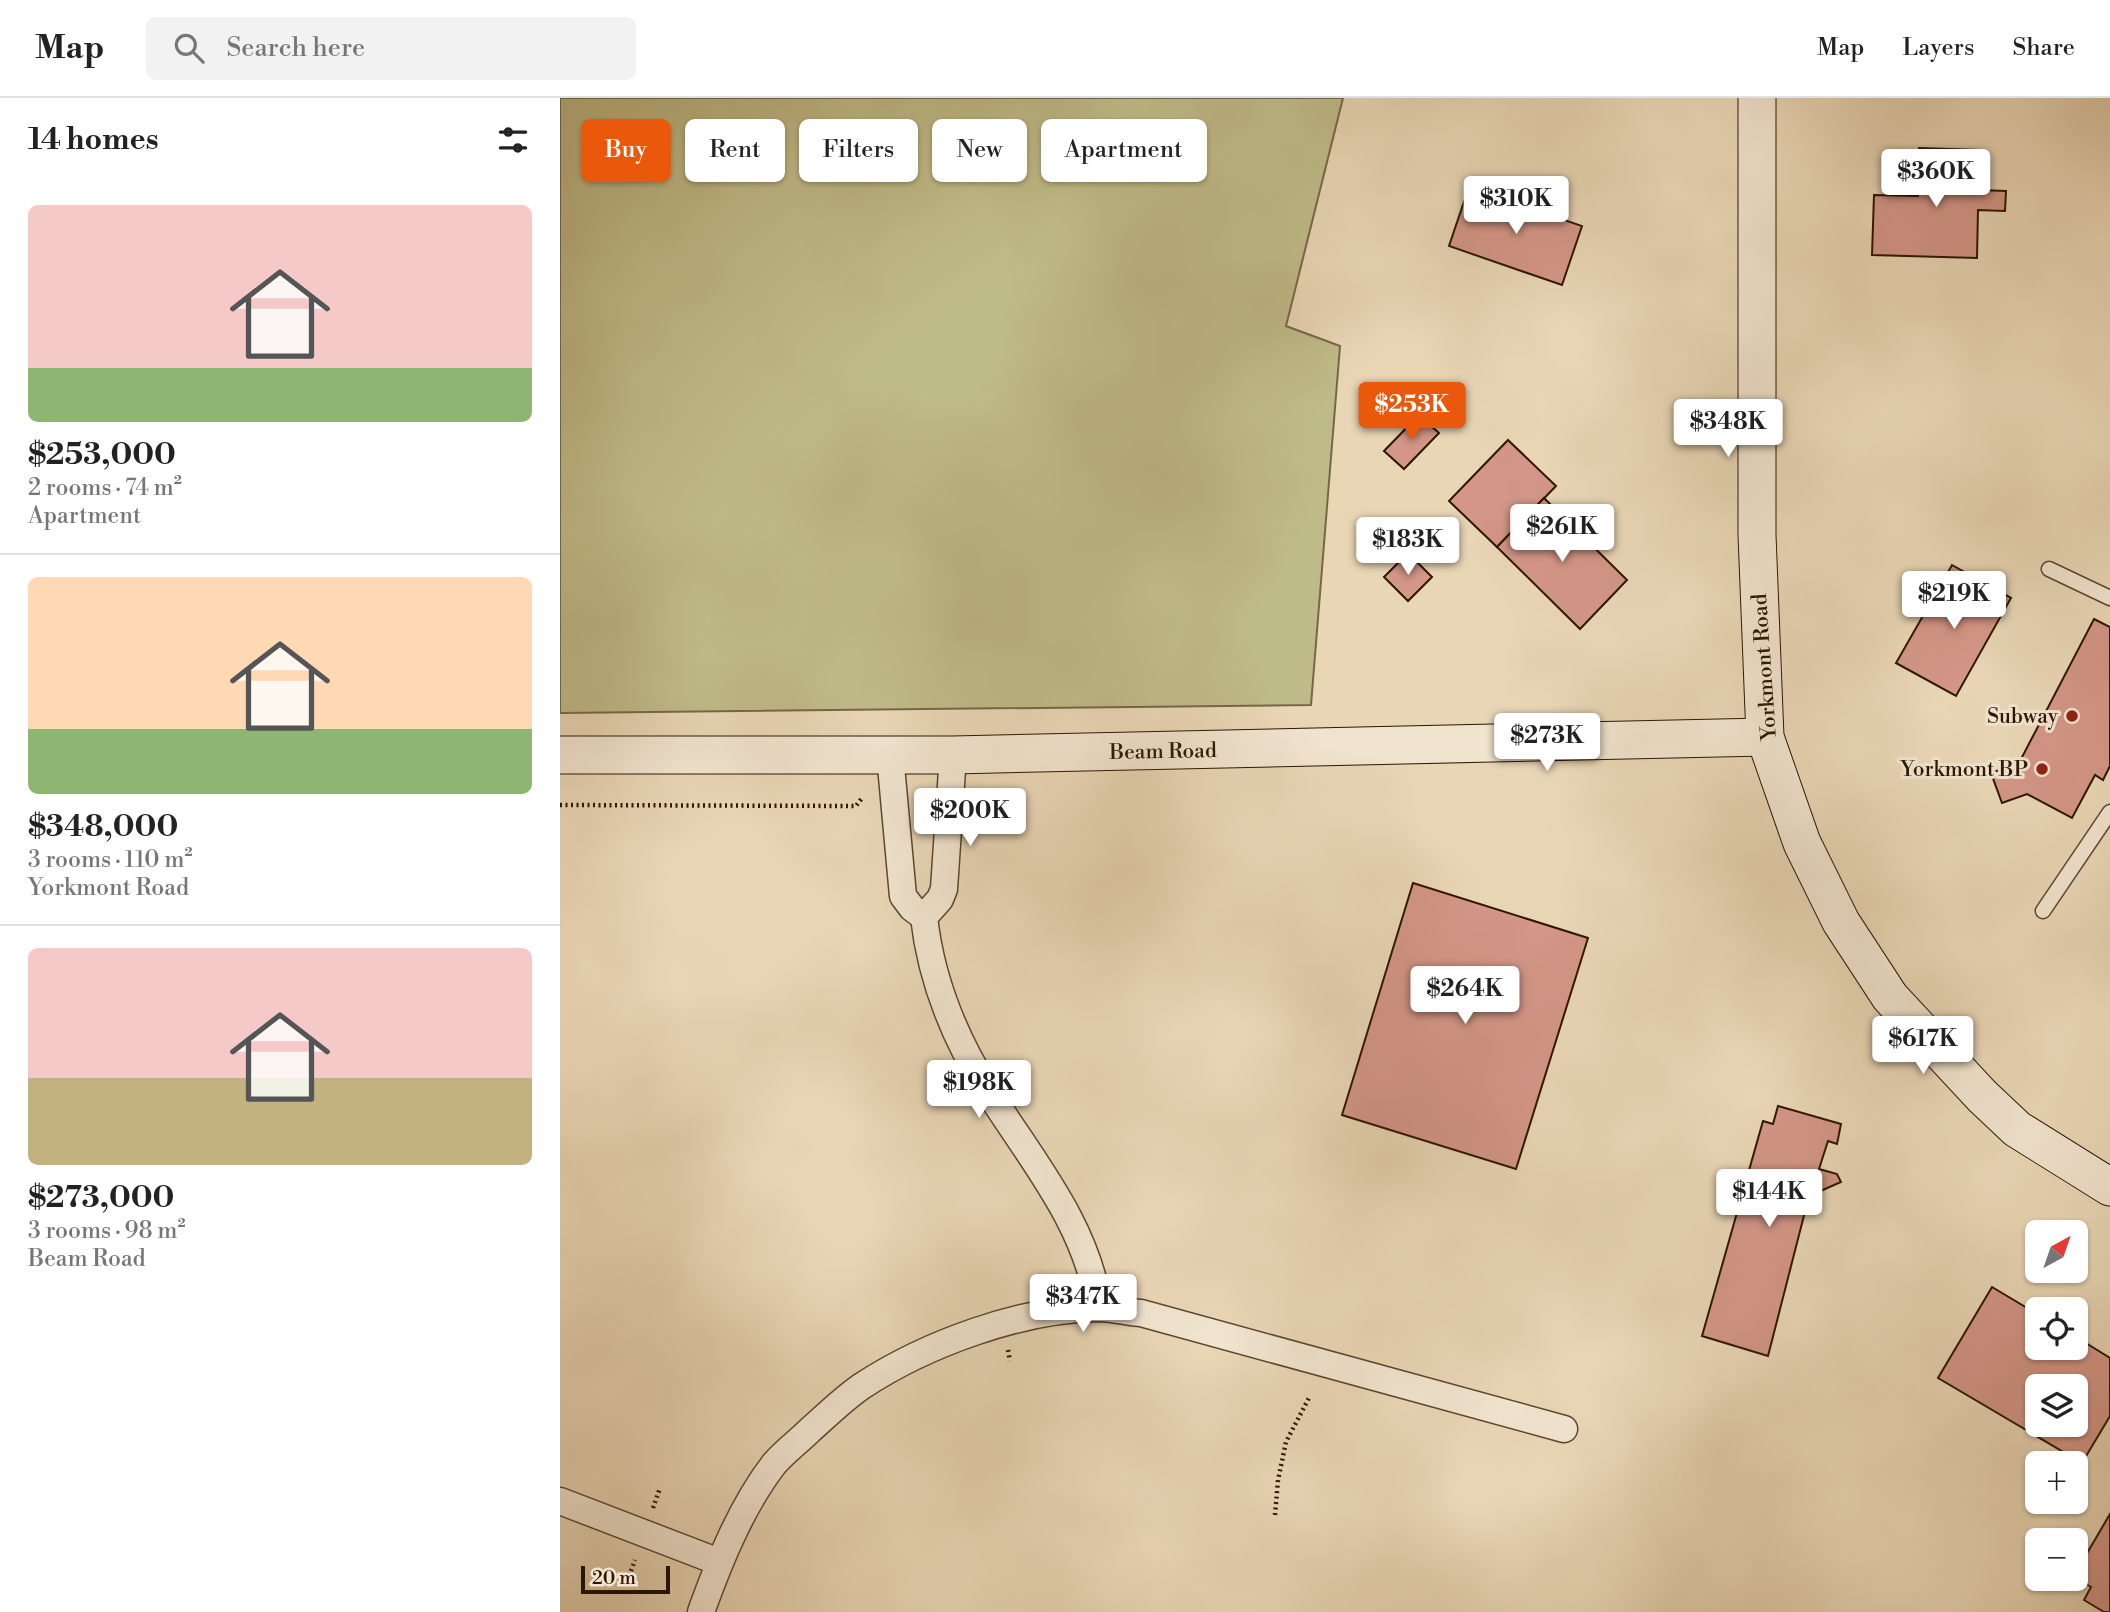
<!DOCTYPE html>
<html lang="en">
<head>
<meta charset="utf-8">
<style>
  body { margin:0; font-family:"Libre Bodoni",serif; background:#f2f2f2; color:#222; height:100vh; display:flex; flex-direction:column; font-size:26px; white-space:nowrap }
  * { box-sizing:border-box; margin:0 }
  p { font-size:23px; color:#767676 }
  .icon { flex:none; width:38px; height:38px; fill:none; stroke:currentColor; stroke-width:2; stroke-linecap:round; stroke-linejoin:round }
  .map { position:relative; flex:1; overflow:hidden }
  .panel { display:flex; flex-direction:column; background:#fff; width:560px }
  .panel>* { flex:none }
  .top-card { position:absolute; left:21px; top:21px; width:665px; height:63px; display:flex; gap:14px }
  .needle { width:46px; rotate:40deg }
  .buttons { position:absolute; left:1465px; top:1122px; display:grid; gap:14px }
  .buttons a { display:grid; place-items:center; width:63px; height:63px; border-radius:10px; background:#fff; box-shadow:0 2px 5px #0004; font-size:35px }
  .scale { position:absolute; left:21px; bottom:18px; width:89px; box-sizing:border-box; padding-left:7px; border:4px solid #2d1602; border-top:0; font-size:19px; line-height:24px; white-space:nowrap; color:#2d1602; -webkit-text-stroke:5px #f1e4cf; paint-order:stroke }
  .price { position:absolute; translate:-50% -60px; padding:0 16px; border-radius:7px; background:#fff; color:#222; font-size:23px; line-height:46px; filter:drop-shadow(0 2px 4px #0008) }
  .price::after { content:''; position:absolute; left:50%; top:42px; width:21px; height:16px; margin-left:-10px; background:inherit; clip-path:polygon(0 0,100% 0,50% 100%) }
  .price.selected { background:#ea580c; color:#fff }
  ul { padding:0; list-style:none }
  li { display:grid; align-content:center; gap:14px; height:371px; padding:0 28px }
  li+li { border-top:2px solid #e0e0e0 }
  li span { display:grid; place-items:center; height:217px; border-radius:10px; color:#555 }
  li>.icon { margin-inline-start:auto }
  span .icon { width:126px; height:126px; fill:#fffc; stroke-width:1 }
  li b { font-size:30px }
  h2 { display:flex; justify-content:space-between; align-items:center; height:84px; padding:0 28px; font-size:30px }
  .tag { padding:0 24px; border-radius:10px; background:#fff; box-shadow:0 2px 5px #0004; font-size:24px; line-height:63px }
  .tag.selected { background:#ea580c; color:#fff }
  header { display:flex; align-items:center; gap:42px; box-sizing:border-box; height:98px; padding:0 35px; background:#fff; border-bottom:2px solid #e0e0e0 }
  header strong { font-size:33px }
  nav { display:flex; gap:38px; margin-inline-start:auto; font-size:24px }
  .search { width:490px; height:63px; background:#f2f2f2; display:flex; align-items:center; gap:18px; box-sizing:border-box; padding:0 24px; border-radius:10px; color:#767676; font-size:26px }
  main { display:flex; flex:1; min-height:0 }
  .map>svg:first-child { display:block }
  .green { fill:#bfbb88; stroke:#766845; stroke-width:2 }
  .building { fill:#d39687; stroke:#2d1602; stroke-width:2; fill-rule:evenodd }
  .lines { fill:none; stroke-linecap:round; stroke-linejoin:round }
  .lane-casing { stroke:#5c462f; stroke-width:17 }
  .street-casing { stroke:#5c462f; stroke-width:29 }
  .secondary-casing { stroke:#2d1602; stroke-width:39 }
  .path { stroke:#2d1602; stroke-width:4.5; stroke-dasharray:2 3.5; stroke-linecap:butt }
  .lane { stroke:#f1e4cf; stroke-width:14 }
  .street { stroke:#f1e4cf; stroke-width:26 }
  .secondary { stroke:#f1e4cf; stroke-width:37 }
  .poi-dot { fill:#8f2418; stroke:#f1e4cf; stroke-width:2.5 }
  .labels { text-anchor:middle; stroke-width:6; stroke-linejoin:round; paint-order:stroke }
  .street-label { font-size:21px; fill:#2d1602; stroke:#f1e4cf }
  .poi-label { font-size:21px; fill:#2d1602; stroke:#f1e4cf; text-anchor:end }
</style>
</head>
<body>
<header>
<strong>Map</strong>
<div class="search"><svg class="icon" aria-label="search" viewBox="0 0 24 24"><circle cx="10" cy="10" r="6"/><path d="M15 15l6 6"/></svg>Search here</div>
<nav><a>Map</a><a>Layers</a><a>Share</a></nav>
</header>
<main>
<section class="panel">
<h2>14 homes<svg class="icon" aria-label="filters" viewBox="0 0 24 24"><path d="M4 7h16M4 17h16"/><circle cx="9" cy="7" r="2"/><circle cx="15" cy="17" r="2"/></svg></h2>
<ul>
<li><span style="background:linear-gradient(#f6c9c9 75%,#8fb573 0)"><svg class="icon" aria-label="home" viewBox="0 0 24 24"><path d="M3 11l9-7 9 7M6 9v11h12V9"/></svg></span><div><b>$253,000</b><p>2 rooms · 74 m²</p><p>Apartment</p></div></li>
<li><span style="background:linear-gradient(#ffd9b3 70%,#8fb573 0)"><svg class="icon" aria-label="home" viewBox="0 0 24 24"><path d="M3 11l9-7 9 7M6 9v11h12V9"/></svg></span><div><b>$348,000</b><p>3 rooms · 110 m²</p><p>Yorkmont Road</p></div></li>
<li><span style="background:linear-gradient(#f6c9c9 60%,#c2b280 0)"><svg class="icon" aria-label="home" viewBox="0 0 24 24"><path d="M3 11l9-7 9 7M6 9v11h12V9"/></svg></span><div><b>$273,000</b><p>3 rooms · 98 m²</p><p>Beam Road</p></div></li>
</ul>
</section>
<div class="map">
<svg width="1550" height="1514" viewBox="0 0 1550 1514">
  <rect width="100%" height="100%" fill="#e9d6b5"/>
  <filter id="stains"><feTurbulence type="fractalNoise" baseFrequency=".00286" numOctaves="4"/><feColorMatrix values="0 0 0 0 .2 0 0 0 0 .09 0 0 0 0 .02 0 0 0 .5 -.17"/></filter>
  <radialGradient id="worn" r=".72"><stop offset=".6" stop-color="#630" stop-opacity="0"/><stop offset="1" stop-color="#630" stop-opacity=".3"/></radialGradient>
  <path class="green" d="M 0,0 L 783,0 L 726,228 L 780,248 L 751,607 L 0,615 Z"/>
  <g class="building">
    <path d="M 1359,50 L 1420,52 L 1420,92 L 1446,93 L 1445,113 L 1418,112 L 1417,160 L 1312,157 L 1314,97 L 1358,98 Z"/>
    <path d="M 909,89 L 1022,128 L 1002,187 L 889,148 Z"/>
    <path d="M 859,317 L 879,335 L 844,371 L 824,353 Z"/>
    <path d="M 948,342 L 996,388 L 937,449 L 889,403 Z"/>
    <path d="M 984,400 L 1067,482 L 1020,531 L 937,449 Z"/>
    <path d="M 848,455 L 872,479 L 848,503 L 824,479 Z"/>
    <path d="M 1392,467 L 1451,500 L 1396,598 L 1336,565 Z"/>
    <path d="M 1534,521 L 1550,529 L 1550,668 L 1543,682 L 1535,677 L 1512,720 L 1467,696 L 1442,705 L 1431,675 L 1459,665 Z"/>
    <path d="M 853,785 L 1028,840 L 956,1071 L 782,1017 Z"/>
    <path d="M 1218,1008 L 1281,1026 L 1277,1046 L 1268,1043 L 1259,1071 L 1277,1076 L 1281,1084 L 1249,1098 L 1208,1258 L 1142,1238 L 1203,1023 L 1213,1026 Z"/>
    <path d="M 1432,1189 L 1477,1216 L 1477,1250 L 1516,1250 L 1516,1239 L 1550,1260 L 1550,1318 L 1522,1365 L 1378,1280 ZM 1477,1288 L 1516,1288 L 1516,1326 L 1477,1326 Z"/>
    <path d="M 1550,1416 L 1550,1514 L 1544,1514 L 1524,1502 L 1531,1489 L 1516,1480 L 1516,1474 Z"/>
  </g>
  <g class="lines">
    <defs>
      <g id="lane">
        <path d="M 1489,471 L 1550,500"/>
        <path d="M 1483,813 L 1550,714"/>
      </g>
      <g id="street">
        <path d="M 330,657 L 343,798 L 352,810 L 364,819"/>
        <path d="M 393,657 L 384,791 L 380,801 L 364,819 C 371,883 394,939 428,993 C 472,1063 527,1126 539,1210"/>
        <path d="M 0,1403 L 159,1464"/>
        <path d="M 141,1514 C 159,1464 181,1409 214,1366 C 224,1354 238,1344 249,1333 C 266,1318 283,1301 302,1288 C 366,1246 461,1211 538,1210 C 552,1210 567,1214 581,1215 L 1004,1331"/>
      </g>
      <g id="secondary">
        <path d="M 1197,0 L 1197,437 L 1205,639 L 1242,745 L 1281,824 L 1330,899 L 1422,998 L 1457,1031 L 1550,1089"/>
        <path d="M 0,657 L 393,657 L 1205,639"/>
      </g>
    </defs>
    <use href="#lane" class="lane-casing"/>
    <use href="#street" class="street-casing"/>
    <use href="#secondary" class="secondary-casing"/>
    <g class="path">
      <path d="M 0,707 L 296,708 L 302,700"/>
      <path d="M 448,1252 L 450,1263"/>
      <path d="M 93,1410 L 100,1390"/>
      <path d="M 715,1417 L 718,1382 L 726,1344 L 750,1298"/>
      <path d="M 71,1473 L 75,1462"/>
    </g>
    <use href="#lane" class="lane"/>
    <use href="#street" class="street"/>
    <use href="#secondary" class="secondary"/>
  </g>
  <g class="poi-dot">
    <circle cx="1512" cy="618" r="7"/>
    <circle cx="1482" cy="671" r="7"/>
  </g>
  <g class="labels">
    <g class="street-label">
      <text transform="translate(1204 569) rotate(-94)" y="7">Yorkmont Road</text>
      <text transform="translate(603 653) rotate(-1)" y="7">Beam Road</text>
    </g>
    <g class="poi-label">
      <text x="1498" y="625">Subway</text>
      <text x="1468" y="678">Yorkmont BP</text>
    </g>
  </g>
  <rect width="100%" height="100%" filter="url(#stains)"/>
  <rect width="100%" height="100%" fill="url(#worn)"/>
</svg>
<div class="buttons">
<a><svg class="needle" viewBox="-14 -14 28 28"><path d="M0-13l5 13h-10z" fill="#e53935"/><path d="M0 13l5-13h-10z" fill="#767676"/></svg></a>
<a><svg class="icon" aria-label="locate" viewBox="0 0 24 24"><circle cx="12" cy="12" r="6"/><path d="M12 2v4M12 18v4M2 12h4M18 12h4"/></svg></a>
<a><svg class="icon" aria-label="layers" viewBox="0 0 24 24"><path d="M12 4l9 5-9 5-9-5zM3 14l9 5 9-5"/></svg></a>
<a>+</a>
<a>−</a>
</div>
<div class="scale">20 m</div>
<b class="price" style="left:1376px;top:111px">$360K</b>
<b class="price" style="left:956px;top:138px">$310K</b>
<b class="price selected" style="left:852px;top:344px">$253K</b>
<b class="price" style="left:1168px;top:361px">$348K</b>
<b class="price" style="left:1002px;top:466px">$261K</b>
<b class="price" style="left:848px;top:479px">$183K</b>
<b class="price" style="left:1394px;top:533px">$219K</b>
<b class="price" style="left:987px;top:675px">$273K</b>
<b class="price" style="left:410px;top:750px">$200K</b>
<b class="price" style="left:905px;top:928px">$264K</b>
<b class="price" style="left:1363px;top:978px">$617K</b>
<b class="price" style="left:419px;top:1022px">$198K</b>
<b class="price" style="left:1209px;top:1131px">$144K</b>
<b class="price" style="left:523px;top:1236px">$347K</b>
<div class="top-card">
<a class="tag selected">Buy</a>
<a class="tag">Rent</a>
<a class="tag">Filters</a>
<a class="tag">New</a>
<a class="tag">Apartment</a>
</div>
</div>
</main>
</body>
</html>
